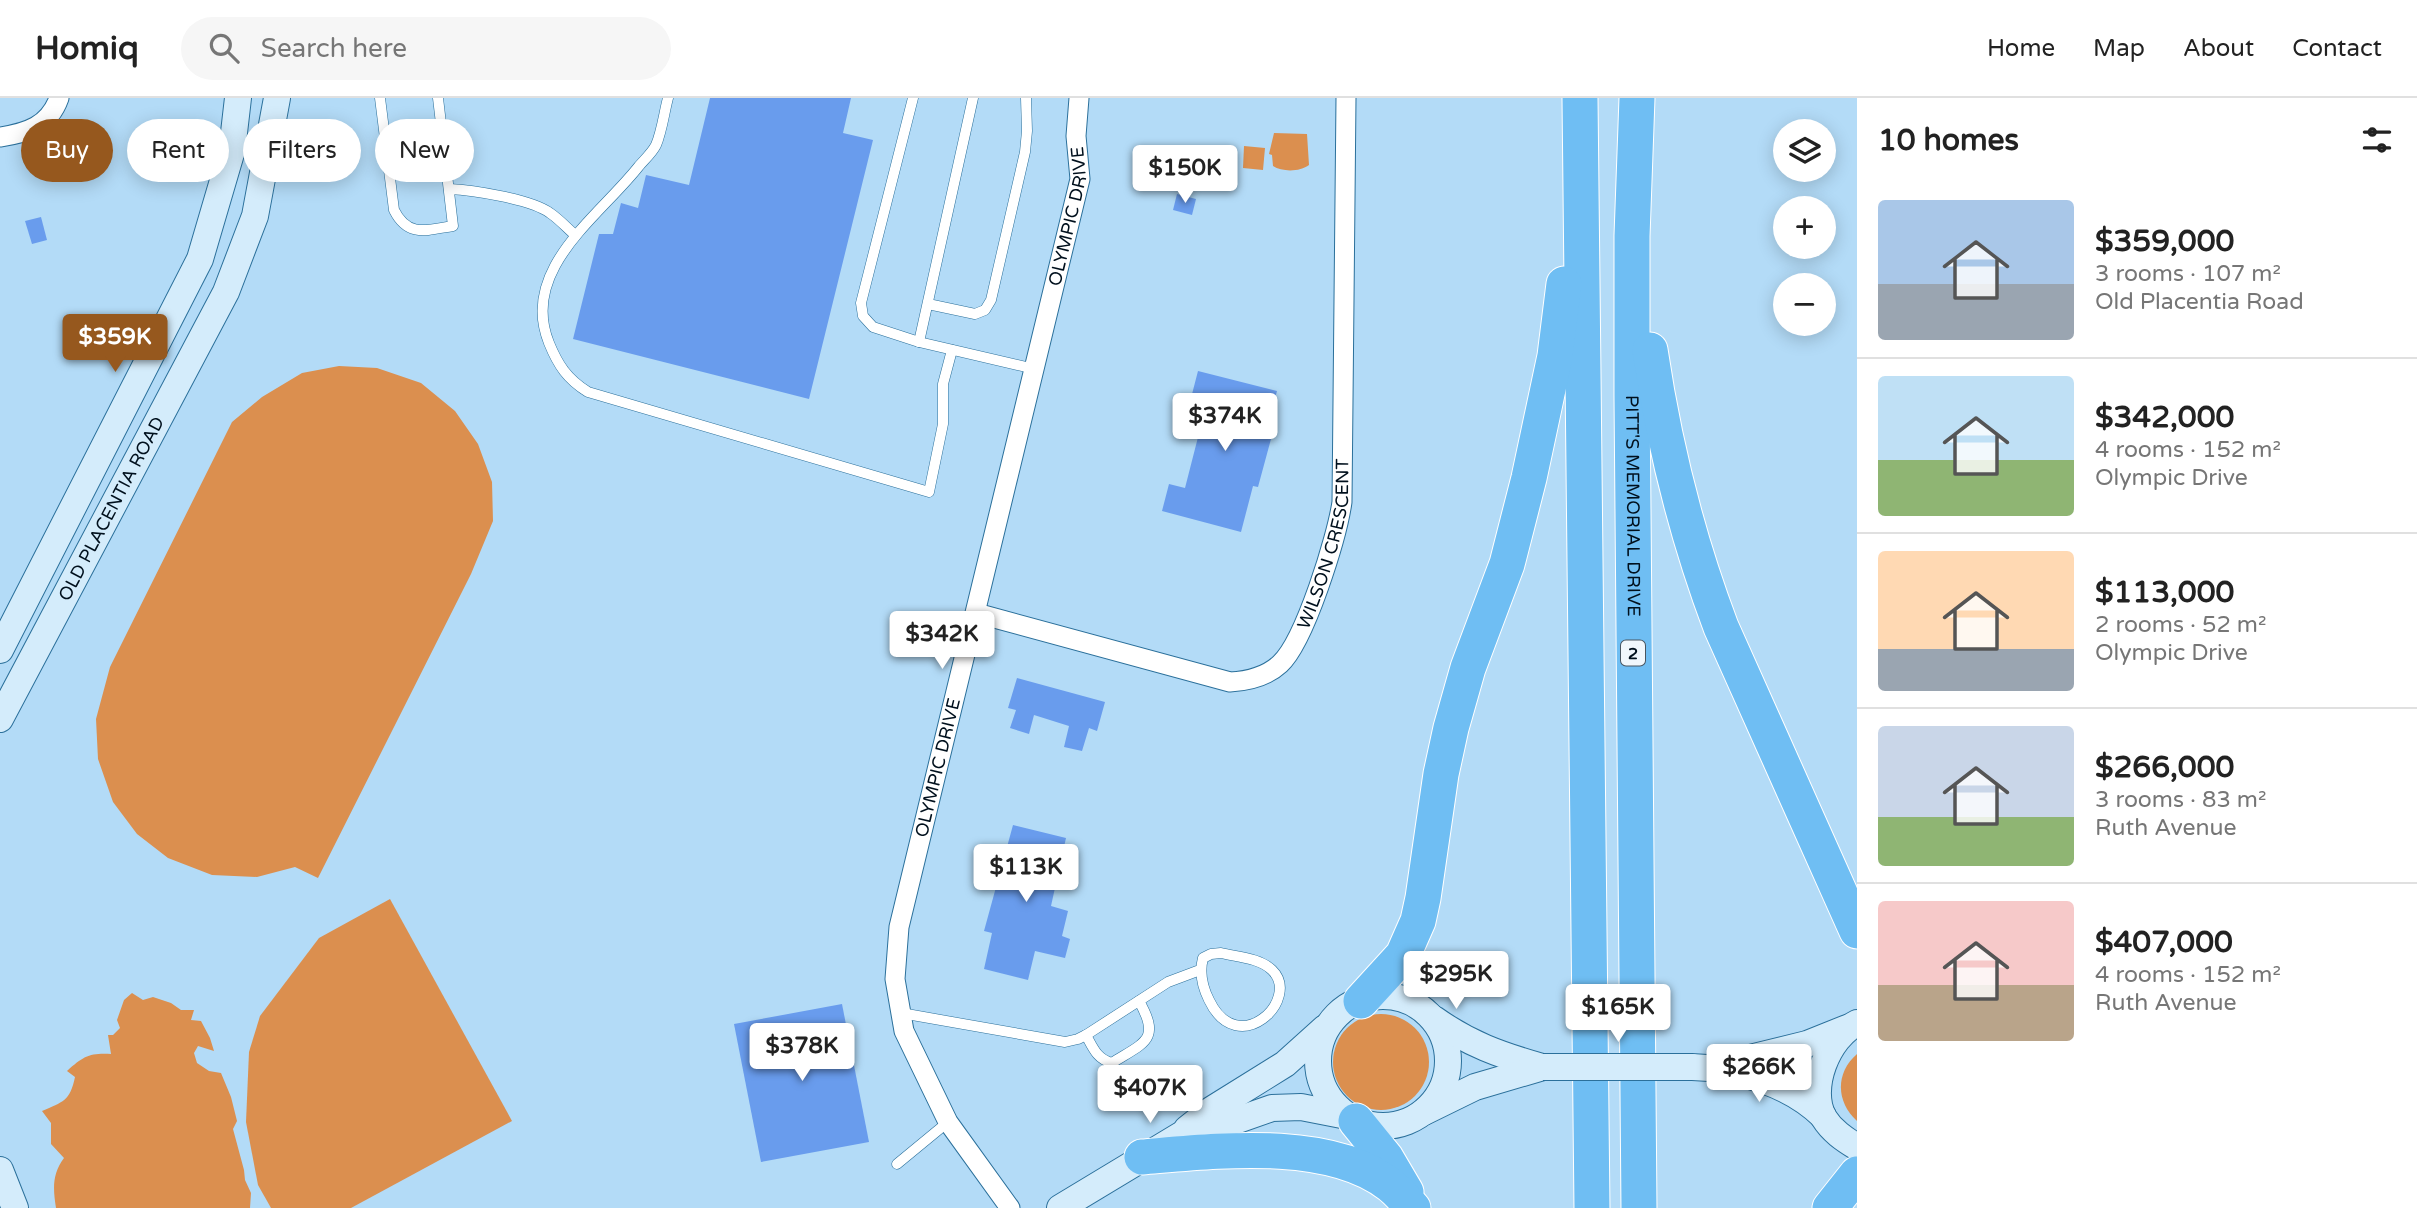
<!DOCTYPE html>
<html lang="en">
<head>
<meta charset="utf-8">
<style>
  body { margin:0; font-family:"Varela Round",sans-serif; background:#f6f6f6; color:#222; height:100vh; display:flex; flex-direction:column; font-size:26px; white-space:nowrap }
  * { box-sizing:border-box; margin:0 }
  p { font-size:23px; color:#767676 }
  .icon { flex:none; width:38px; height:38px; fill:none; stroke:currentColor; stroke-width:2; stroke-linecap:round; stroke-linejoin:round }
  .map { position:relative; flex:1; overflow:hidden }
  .side { display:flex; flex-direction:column; background:#fff; width:560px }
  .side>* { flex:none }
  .hud { position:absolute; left:21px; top:21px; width:665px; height:63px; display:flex; gap:14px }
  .buttons { position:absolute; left:1773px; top:21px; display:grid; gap:14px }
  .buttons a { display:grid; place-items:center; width:63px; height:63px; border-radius:50%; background:#fff; box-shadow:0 4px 18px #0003; font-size:35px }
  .price { position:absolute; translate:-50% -60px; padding:0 16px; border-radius:7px; background:#fff; color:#222; font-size:23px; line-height:46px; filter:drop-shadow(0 2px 4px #0008) }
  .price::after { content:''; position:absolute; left:50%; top:42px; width:21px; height:16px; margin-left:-10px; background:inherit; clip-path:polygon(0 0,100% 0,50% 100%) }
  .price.current { background:#96581e; color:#fff }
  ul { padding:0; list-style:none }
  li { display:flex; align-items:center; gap:21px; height:175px; padding:0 21px }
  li+li { border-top:2px solid #e0e0e0 }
  li span { display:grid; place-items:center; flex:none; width:196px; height:140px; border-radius:7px; color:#555 }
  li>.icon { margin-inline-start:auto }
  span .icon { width:84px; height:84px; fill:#fffc; stroke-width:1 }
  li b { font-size:30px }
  h2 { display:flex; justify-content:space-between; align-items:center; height:84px; padding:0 21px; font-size:30px }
  .chip { padding:0 24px; border-radius:32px; background:#fff; box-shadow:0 4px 18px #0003; font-size:24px; line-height:63px }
  .chip.current { background:#96581e; color:#fff }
  header { display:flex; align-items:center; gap:42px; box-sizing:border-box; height:98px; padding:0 35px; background:#fff; border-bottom:2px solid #e0e0e0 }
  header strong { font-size:33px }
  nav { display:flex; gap:38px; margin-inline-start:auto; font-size:24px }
  .search { width:490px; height:63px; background:#f6f6f6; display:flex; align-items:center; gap:18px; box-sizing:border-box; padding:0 24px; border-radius:38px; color:#767676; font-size:26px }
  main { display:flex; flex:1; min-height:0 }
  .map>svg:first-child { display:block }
  .green { fill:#db8f4f }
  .building { fill:#699ced }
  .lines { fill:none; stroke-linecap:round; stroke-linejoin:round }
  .service-casing { stroke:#2b709b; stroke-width:11 }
  .minor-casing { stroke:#2b709b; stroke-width:21 }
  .secondary-casing { stroke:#2b709b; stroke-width:28 }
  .motorway-casing { stroke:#fff; stroke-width:37 }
  .service { stroke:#fff; stroke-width:10 }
  .minor { stroke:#fff; stroke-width:19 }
  .secondary { stroke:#d4ecfb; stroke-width:26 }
  .motorway { stroke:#6fbef3; stroke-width:35 }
  .secondary-bridge-casing { stroke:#2b709b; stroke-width:28; stroke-linecap:butt }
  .secondary-bridge { stroke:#d4ecfb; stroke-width:26 }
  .labels { text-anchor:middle; stroke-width:5; stroke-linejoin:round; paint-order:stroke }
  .shield { fill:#f0f7fc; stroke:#485560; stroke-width:2 }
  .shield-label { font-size:16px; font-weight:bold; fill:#00101d }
  .street-label { font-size:18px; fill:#00101d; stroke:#f0f7fc }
</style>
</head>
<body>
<header>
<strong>Homiq</strong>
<div class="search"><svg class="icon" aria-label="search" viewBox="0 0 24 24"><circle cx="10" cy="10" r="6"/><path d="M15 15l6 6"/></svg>Search here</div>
<nav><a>Home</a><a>Map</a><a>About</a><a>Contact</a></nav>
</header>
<main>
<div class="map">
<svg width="1857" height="1110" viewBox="0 0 1857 1110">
  <rect width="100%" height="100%" fill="#b3dbf7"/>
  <g class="green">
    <path d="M 1274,35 L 1307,36 L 1309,67 C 1300,74 1282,74 1273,68 L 1272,57 L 1269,56 Z"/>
    <path d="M 1244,48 L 1265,50 L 1263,72 L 1243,70 Z"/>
    <path d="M 339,268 L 377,270 L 421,285 L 455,313 L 478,346 L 492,384 L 493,423 L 471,476 L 318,780 L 295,769 L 257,779 L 212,777 L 168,760 L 137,736 L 113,704 L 98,661 L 96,621 L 110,569 L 232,324 L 262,299 L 302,275 Z"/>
    <path d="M 390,801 L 512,1023 L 351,1110 L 271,1110 L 258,1087 L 246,1024 L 249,954 L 260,918 L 319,840 Z"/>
    <path d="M 132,895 L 143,902 L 153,899 L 171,905 L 181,912 L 194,912 L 191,922 L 201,923 L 210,940 L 214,953 L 198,948 L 194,955 L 197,965 L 209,973 L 221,975 L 231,999 L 237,1023 L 233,1031 L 244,1072 L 245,1082 L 251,1095 L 250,1110 L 56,1110 C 53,1091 52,1076 64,1060 L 51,1046 L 51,1025 L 42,1013 C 63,1004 70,1003 75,979 L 67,973 C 84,958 89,955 111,956 L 108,937 L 113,937 L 120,930 L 117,922 L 124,902 Z"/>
    <circle cx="1381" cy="964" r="48"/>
    <path d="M 1857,956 L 1857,1023 C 1836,1004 1835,975 1857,956 Z"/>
  </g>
  <g class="building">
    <path d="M 710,0 L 851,0 L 843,35 L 873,42 L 809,301 L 573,241 L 599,136 L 613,136 L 621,105 L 638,110 L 646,77 L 689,87 Z"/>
    <path d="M 1177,96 L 1196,101 L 1192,117 L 1173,112 Z"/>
    <path d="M 41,119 L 47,142 L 32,146 L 25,123 Z"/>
    <path d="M 1198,273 L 1277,293 L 1265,339 L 1271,341 L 1258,389 L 1253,388 L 1241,434 L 1162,413 L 1169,386 L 1185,390 L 1207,304 L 1191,300 Z"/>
    <path d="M 1017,580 L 1105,604 L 1097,633 L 1089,630 L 1082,653 L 1064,649 L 1069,628 L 1034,617 L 1029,636 L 1010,630 L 1016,612 L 1008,610 Z"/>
    <path d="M 1013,727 L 1066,740 L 1051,808 L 1068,813 L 1062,838 L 1070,841 L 1065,860 L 1035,853 L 1028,882 L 984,871 L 992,835 L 984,833 Z"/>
    <path d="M 842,906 L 869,1044 L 761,1064 L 734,926 Z"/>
  </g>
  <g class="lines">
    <defs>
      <g id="service">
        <path d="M 380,0 L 394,112 C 408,140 427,132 453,128 L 438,0"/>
        <path d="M 668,0 C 664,15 662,33 656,47 C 652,55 644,62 639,68 C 600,118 519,171 549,245 C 558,267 567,281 588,294 L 929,394 L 943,326 L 943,286 L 952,252"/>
        <path d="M 913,0 L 861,205 L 863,218 L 873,229 L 919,244 L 1035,271"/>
        <path d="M 449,91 C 472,92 531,101 550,115 C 559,121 567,130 575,137"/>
        <path d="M 928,206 L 975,216 L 985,212 L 991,202 L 1025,54 L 1027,33 L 1026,0"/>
        <path d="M 919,244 L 973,0"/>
        <path d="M 1221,855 C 1237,859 1260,860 1272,872 C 1302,901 1238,963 1209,902 C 1202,888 1199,875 1203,860 L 1211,856 Z"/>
        <path d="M 901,915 L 1065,944 L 1078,941 L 1086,937 L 1168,884 L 1200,872"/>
        <path d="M 1086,937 C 1093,950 1097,961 1112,965 C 1145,944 1161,942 1139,903"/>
        <path d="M 897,1066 L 948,1024"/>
      </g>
      <g id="minor">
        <path d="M 0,39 C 27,35 49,28 59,0"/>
        <path id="s1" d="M 976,515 L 1230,584 C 1249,583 1266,579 1280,566 C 1305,543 1337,439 1342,404 L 1346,0"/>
        <path id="s2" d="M 1010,1110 L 948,1024 L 904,933 L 895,881 L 899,829 L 1080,81 L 1076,38 L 1079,0"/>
      </g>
      <g id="secondary">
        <path d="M 0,552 L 200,161 L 232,52 L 238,0"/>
        <path id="s3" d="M 0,621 L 226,194 L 255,118 L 277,0"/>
        <circle cx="1383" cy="963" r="65"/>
        <path d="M 1434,921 C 1469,946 1500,957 1542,969"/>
        <path d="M 1857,925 C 1828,939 1807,991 1824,1020 C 1832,1033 1844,1041 1857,1049"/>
        <path d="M 1692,969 C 1738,970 1790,986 1823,1018"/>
        <path d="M 1713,969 L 1807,946 L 1847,930"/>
        <path d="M 1424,1014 L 1475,989 L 1543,969"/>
        <path d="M 1187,1031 L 1211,1012 L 1285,966 L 1325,930"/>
        <path d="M 0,1072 L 15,1110"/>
        <path d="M 1060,1110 L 1181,1037 L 1232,1024 L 1272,1010 L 1301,1009 L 1347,1018"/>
      </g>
      <g id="motorway">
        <path d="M 1580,0 L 1592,1110"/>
        <path id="s4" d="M 1637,0 L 1632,138 L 1632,298 L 1639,1110"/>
        <path d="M 1650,252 C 1664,347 1687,439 1721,529 L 1857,833"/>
        <path d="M 1361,903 L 1403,857 L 1418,823 L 1423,800 L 1441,676 L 1451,630 L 1468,570 L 1507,466 L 1529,380 L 1555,258 L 1564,186"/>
        <path d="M 1356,1023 L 1386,1060 L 1406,1094"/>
        <path d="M 1142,1059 C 1215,1053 1329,1039 1390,1087 C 1399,1094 1406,1103 1413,1110"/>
        <path d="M 1830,1110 L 1857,1076"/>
      </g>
    </defs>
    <use href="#service" class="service-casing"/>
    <use href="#minor" class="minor-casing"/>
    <use href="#secondary" class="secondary-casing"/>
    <use href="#motorway" class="motorway-casing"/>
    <use href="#service" class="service"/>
    <use href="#minor" class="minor"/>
    <use href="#secondary" class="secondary"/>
    <use href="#motorway" class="motorway"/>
    <defs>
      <path id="secondary-bridge" d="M 1543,969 L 1692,969"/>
    </defs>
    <use href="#secondary-bridge" class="secondary-bridge-casing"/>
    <use href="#secondary-bridge" class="secondary-bridge"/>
  </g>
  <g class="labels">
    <rect class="shield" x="1621" y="542.5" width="24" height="25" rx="5"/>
    <g class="shield-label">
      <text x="1633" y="561">2</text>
    </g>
    <g class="street-label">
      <text dy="6" stroke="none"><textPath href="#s2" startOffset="1043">OLYMPIC DRIVE</textPath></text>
      <text dy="6" stroke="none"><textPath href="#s4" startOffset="408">PITT'S MEMORIAL DRIVE</textPath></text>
      <text dy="6" stroke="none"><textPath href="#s3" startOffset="238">OLD PLACENTIA ROAD</textPath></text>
      <text dy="6" stroke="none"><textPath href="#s1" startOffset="448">WILSON CRESCENT</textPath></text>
      <text dy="6" stroke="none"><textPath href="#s2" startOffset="476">OLYMPIC DRIVE</textPath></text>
    </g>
  </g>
</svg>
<div class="buttons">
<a><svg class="icon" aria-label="layers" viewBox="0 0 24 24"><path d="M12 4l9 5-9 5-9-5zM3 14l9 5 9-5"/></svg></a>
<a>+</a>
<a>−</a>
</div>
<b class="price" style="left:1185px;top:107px">$150K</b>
<b class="price current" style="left:115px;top:276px">$359K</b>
<b class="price" style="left:1225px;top:355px">$374K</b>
<b class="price" style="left:942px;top:573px">$342K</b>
<b class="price" style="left:1026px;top:806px">$113K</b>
<b class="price" style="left:1456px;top:913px">$295K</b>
<b class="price" style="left:1618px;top:946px">$165K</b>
<b class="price" style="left:802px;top:985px">$378K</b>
<b class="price" style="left:1759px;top:1006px">$266K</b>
<b class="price" style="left:1150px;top:1027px">$407K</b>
<div class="hud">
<a class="chip current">Buy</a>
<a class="chip">Rent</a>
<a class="chip">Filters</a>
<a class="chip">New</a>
</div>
</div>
<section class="side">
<h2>10 homes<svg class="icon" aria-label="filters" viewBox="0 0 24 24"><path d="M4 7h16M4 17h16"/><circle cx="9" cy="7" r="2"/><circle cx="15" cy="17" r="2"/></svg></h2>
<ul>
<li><span style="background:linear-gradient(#a9c7e8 60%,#9aa5b1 0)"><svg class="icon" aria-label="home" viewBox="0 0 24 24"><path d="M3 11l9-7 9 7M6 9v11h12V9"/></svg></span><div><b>$359,000</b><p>3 rooms · 107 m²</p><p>Old Placentia Road</p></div></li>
<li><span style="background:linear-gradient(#bfe0f5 60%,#8fb573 0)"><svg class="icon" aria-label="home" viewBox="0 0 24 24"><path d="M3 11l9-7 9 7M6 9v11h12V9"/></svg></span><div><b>$342,000</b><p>4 rooms · 152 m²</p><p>Olympic Drive</p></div></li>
<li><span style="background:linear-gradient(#ffd9b3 70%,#9aa5b1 0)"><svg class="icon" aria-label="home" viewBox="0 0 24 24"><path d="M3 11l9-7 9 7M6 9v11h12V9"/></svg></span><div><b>$113,000</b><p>2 rooms · 52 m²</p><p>Olympic Drive</p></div></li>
<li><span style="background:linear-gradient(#c9d6e8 65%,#8fb573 0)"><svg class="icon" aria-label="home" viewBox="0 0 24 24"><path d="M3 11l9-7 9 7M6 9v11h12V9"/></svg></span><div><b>$266,000</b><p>3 rooms · 83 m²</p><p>Ruth Avenue</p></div></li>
<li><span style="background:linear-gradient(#f6c9c9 60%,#b9a48a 0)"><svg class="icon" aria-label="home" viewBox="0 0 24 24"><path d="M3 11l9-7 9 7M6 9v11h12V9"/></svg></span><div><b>$407,000</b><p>4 rooms · 152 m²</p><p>Ruth Avenue</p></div></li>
</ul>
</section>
</main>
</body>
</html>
